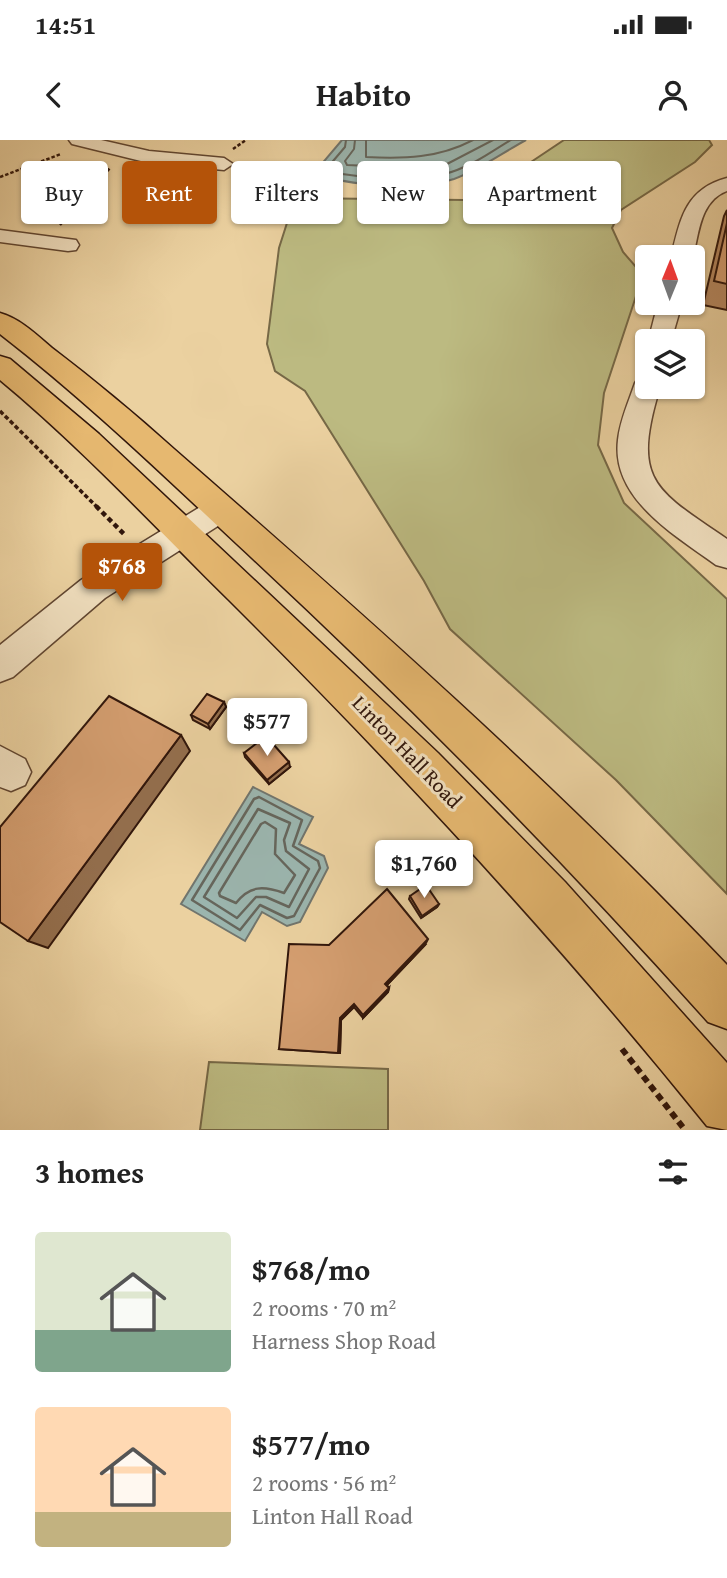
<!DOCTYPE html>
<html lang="en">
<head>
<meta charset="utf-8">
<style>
  body { margin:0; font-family:"Gentium Book Plus",serif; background:#f6f6f6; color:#222; height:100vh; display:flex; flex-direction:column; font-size:26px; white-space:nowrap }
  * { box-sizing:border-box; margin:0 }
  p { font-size:23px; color:#767676 }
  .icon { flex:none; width:38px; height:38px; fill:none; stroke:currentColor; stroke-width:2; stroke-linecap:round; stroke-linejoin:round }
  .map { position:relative; height:990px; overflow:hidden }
  .side { display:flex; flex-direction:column; background:#fff; flex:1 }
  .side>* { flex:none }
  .top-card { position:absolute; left:21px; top:21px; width:686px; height:63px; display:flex; gap:14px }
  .needle { width:46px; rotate:1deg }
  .controls { position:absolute; left:635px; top:105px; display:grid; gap:14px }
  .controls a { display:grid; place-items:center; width:70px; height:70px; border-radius:7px; background:#fff; box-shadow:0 2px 5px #0004; font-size:35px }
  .price { position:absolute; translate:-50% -60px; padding:0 16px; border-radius:7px; background:#fff; color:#222; font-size:23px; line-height:46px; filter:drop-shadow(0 2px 4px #0008) }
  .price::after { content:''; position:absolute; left:50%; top:42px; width:21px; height:16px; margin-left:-10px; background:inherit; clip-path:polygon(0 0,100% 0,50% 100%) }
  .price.current { background:#b45309; color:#fff }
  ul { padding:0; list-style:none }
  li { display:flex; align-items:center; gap:21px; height:175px; padding:0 35px }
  li span { display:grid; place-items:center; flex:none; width:196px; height:140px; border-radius:7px; color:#555 }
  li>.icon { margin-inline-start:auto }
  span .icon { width:84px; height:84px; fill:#fffc; stroke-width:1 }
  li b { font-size:30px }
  h2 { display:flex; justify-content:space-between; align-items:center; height:84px; padding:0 35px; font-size:30px }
  .tag { padding:0 24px; border-radius:7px; background:#fff; box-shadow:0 2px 5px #0004; font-size:24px; line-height:63px }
  .tag.current { background:#b45309; color:#fff }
  .status { display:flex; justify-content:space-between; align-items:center; height:49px; padding:0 35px; background:#fff; direction:ltr }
  .status svg { height:19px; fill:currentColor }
  header { display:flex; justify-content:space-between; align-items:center; height:91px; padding:0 35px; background:#fff; font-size:32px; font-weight:700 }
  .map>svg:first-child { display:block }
  .green { fill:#bcba81; stroke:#766846; stroke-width:2 }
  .water { fill:#9bb5ae; stroke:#71756d; stroke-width:2 }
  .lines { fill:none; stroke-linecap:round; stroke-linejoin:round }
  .shore-far1 { stroke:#66665c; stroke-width:2 }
  .shore { stroke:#66665c; stroke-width:2.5 }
  .minor-casing { stroke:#604530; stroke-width:3 }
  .major-casing { stroke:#31160b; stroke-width:3 }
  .path-far3 { stroke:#31160b; stroke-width:2.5; stroke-dasharray:3.5 2; stroke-linecap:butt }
  .path-far2 { stroke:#31160b; stroke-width:3.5; stroke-dasharray:4.5 2.5; stroke-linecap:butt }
  .path-far1 { stroke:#31160b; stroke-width:4.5; stroke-dasharray:5 3.5; stroke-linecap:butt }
  .path { stroke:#31160b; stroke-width:6; stroke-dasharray:7 4.5; stroke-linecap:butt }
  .minor { fill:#f2e1c1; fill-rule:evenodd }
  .major { fill:#e6b870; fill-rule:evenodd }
  .wall { fill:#b68860; stroke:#31160b; stroke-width:2 }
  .shaded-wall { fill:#946f4e; stroke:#31160b; stroke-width:2 }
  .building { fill:#d49e70; stroke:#31160b; stroke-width:2 }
  .labels { text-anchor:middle; stroke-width:6; stroke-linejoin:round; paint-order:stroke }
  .street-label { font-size:21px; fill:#31160b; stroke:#f2e1c1 }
</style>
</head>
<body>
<div class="status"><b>14:51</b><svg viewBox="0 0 49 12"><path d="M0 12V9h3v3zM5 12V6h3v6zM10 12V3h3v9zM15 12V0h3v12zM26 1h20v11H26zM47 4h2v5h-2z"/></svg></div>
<header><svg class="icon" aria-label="back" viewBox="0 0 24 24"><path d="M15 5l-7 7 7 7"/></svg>Habito<svg class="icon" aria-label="person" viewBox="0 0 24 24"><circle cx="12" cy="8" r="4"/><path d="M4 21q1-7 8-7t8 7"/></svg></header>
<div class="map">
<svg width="727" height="990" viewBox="0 0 727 990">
  <rect width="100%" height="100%" fill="#ebd1a0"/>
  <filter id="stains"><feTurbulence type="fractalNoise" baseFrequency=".00286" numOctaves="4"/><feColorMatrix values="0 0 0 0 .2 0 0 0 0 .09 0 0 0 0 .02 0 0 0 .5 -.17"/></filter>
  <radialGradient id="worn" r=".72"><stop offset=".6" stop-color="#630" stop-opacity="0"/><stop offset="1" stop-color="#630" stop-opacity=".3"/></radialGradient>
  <g class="green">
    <path d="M 564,0 L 709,0 L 712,5 L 695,22 L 621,70 L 612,88 L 623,112 L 643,135 L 604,253 L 598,305 L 624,363 L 727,459 L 727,754 L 616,640 L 450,489 L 424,441 L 305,251 L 275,231 L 267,204 L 279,108 L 295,58 L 464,60 L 495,46 Z"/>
    <path d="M 209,922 L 388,929 L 388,990 L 200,990 Z"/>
  </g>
  <g class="water">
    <path d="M 342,0 L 526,0 C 502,13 479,30 454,39 C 418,51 348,46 314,33 Z"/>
    <path d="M 253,647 L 313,677 L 299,704 L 324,716 L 328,728 L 300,782 L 287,786 L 262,772 L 245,801 L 181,764 Z"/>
  </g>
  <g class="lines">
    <g class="shore-far1">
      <path d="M 346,0 L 345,7 L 328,27 L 330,32 C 372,39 424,46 464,27 C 481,20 495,9 511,0"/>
      <path d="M 355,0 L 354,9 L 345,21 L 347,25 L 415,28 L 447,24 L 493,0"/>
      <path d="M 366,0 L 366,17 C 404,19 439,18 473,0"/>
    </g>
    <g class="shore">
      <path d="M 259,657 L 302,680 L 293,706 L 318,721 L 320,728 L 294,776 L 287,778 L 260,765 L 240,790 L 192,760 L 254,659 Z"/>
      <path d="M 258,669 L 290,683 L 284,700 L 286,711 L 309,729 L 289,767 L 266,757 L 256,757 L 237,778 L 204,757 Z"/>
      <path d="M 265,682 L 276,689 L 275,714 L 295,735 L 284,753 C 264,746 250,745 236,763 L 220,756 L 219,753 L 261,684 Z"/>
    </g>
    <defs>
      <g id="minor">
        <path d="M 69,0 L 101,0 L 149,11 L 224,18 L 233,24 L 224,30 L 149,23 L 72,4 Z"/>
        <path d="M 727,38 L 727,51 C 700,61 699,93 693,117 L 671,117 C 680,80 685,49 727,38 Z"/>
        <path d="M 0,90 L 68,99 L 76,100 L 79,105 L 76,110 L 68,111 L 0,102 Z"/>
        <path d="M 658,163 L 682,163 L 671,201 L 648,202 Z"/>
        <path d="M 648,235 L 648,247 L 660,247 C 632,340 652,348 727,399 L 727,428 L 716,425 C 675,395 611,359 618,300 C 620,280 629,261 635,243 L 639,237 Z"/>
        <path d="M 221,358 L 232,361 L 236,369 L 232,377 L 105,458 L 13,537 L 0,542 L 0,505 L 81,440 L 210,361 Z"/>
        <path d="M 0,606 L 25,619 L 31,632 L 25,645 L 11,651 L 0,647 Z"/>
      </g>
      <g id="major">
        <path d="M 0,173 C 19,178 37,195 52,208 C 94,240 135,274 174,309 C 364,475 553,642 727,825 L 727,889 L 708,882 C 559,715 401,556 237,404 C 160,332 84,259 0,194 Z"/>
        <path d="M 0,216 L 10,219 L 99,294 L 438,613 L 565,742 L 727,923 L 727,990 L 707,986 C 558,801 397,627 228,459 C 153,385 81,307 0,240 Z"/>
      </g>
    </defs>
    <use href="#minor" class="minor-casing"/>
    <use href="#major" class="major-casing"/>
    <g class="path-far3">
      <path d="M 233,9 L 246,0"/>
      <path d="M 0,37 L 61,14"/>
      <path d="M 60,85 L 110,28"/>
    </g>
    <path class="path-far2" d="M 0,271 L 98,368"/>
    <path class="path-far1" d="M 96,366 L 126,396"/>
    <path class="path" d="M 622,909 L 685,990"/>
    <use href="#minor" class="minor"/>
    <use href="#major" class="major"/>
  </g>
  <g class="wall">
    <path d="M 727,70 L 727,170 L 703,165 L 724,76 Z"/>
    <path d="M 224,562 L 226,567 L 210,589 L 193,580 L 191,575 Z"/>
    <path d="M 244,613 L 290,627 L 269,644 L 245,617 Z"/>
    <path d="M 410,756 L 439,764 L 437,767 L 421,778 L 409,759 Z"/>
    <path d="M 329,805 L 425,805 L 387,845 L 389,848 L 388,852 L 363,878 L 354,867 L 341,880 L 340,913 L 279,909 Z"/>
  </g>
  <g class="shaded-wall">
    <path d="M 224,562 L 226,567 L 210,589 L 208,584 Z"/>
    <path d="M 181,595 L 190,611 L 48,808 L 28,801 Z"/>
    <path d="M 289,622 L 290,627 L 269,644 L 267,640 Z"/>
    <path d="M 439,764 L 437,767 L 421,778 L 422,776 Z"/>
    <path d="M 428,799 L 425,805 L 384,848 L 385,844 Z"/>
    <path d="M 389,848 L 388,852 L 363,878 L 363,875 Z"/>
    <path d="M 354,864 L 354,867 L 341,880 L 340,913 L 338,913 L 340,878 Z"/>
  </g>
  <g class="building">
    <path d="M 727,83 L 727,144 L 714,141 Z"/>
    <path d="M 207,554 L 224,562 L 208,584 L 191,575 Z"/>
    <path d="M 109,556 L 181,595 L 28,801 L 0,782 L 0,687 Z"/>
    <path d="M 266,596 L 289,622 L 267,640 L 244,613 Z"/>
    <path d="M 426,745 L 439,764 L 422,776 L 410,756 Z"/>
    <path d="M 387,749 L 428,799 L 385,844 L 389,848 L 363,875 L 354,864 L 340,878 L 338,913 L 279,909 L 289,804 L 329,805 Z"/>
  </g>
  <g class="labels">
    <g class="street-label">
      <text transform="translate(407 612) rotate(46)" y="7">Linton Hall Road</text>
    </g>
  </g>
  <rect width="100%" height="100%" filter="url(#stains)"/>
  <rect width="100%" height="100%" fill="url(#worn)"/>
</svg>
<div class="controls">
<a><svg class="needle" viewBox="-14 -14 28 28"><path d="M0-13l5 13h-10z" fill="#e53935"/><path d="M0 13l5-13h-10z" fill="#767676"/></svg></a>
<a><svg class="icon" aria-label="layers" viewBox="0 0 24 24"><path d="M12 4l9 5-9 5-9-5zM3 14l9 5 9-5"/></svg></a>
</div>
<b class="price current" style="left:122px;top:463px">$768</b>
<b class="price" style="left:267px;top:618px">$577</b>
<b class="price" style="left:424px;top:760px">$1,760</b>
<div class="top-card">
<a class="tag">Buy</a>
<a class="tag current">Rent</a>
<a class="tag">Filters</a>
<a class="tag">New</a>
<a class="tag">Apartment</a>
</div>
</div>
<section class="side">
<h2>3 homes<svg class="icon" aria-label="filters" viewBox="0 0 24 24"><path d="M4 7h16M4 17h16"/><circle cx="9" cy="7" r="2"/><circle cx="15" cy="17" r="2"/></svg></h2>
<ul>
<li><span style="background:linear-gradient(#dfe7d0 70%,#7fa58c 0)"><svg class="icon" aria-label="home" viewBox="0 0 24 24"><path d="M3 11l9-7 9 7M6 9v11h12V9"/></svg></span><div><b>$768/mo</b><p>2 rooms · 70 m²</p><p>Harness Shop Road</p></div></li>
<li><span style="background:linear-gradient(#ffd9b3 75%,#c2b280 0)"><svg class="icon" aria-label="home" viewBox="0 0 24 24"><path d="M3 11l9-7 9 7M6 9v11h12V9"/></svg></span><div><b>$577/mo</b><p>2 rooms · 56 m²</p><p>Linton Hall Road</p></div></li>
</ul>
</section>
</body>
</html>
